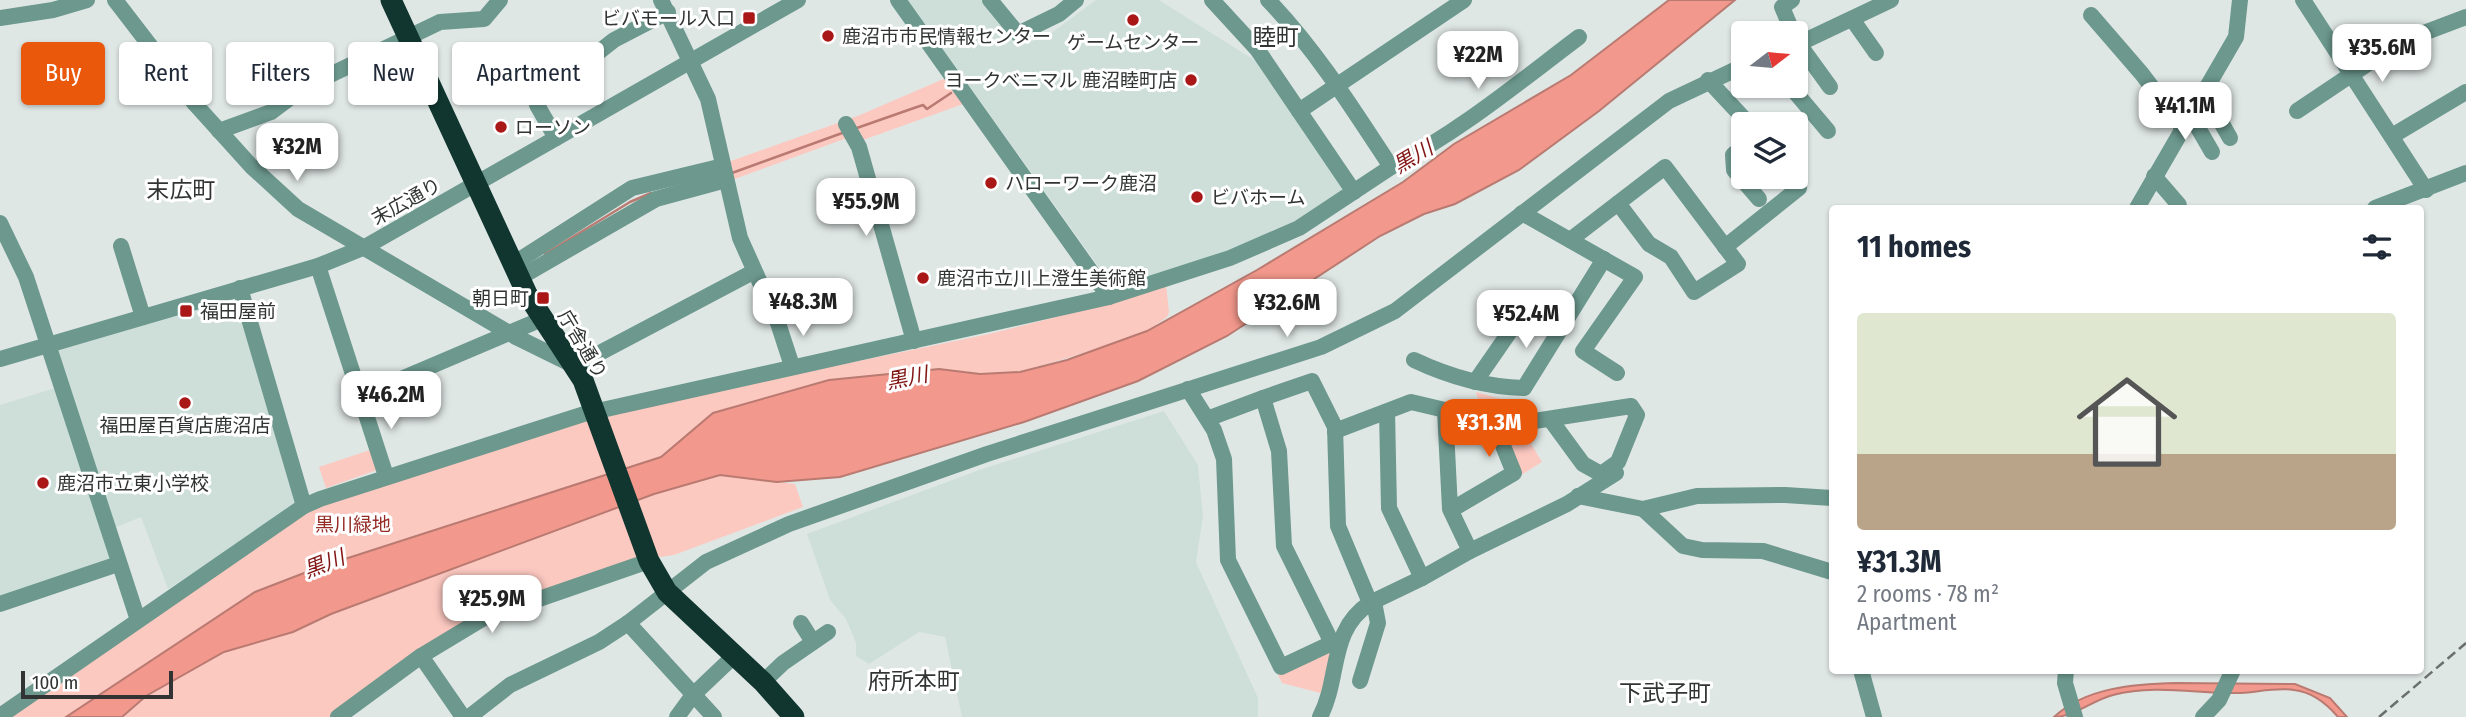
<!DOCTYPE html>
<html lang="en">
<head>
<meta charset="utf-8">
<style>
  body { margin:0; font-family:"Fira Sans Condensed","Noto Sans JP",sans-serif; background:#f2f2f3; color:#1f2937; height:100vh; display:flex; flex-direction:column; font-size:26px; white-space:nowrap }
  * { box-sizing:border-box; margin:0 }
  p { font-size:23px; color:#747a83 }
  .icon { flex:none; width:38px; height:38px; fill:none; stroke:currentColor; stroke-width:2; stroke-linecap:round; stroke-linejoin:round }
  .map { position:relative; flex:1; overflow:hidden }
  .details { position:absolute; left:1829px; top:205px; width:595px; height:469px; display:flex; flex-direction:column; background:#fff; border-radius:7px; box-shadow:0 2px 5px #0004 }
  .details>* { flex:none }
  .banner { position:absolute; left:21px; top:42px; width:665px; height:63px; display:flex; gap:14px }
  .needle { width:46px; rotate:74deg }
  .tools { position:absolute; left:1731px; top:21px; display:grid; gap:14px }
  .tools a { display:grid; place-items:center; width:77px; height:77px; border-radius:7px; background:#fff; box-shadow:0 2px 5px #0004; font-size:35px }
  .scale { position:absolute; left:21px; bottom:18px; width:152px; box-sizing:border-box; padding-left:7px; border:4px solid #313433; border-top:0; font-size:19px; line-height:24px; white-space:nowrap; color:#313433; -webkit-text-stroke:5px #fff; paint-order:stroke }
  .price { position:absolute; translate:-50% -60px; padding:0 16px; border-radius:14px; background:#fff; color:#222; font-size:23px; line-height:46px; filter:drop-shadow(0 2px 4px #0008) }
  .price::after { content:''; position:absolute; left:50%; top:42px; width:21px; height:16px; margin-left:-10px; background:inherit; clip-path:polygon(0 0,100% 0,50% 100%) }
  .price.active { background:#ea580c; color:#fff }
  ul { padding:0; list-style:none }
  li { display:grid; align-content:center; gap:14px; height:371px; padding:0 28px }
  li span { display:grid; place-items:center; height:217px; border-radius:7px; color:#555 }
  li>.icon { margin-inline-start:auto }
  span .icon { width:126px; height:126px; fill:#fffc; stroke-width:1 }
  li b { font-size:30px }
  h2 { display:flex; justify-content:space-between; align-items:center; height:84px; padding:0 28px; font-size:30px }
  .tag { padding:0 24px; border-radius:7px; background:#fff; box-shadow:0 2px 5px #0004; font-size:24px; line-height:63px }
  .tag.active { background:#ea580c; color:#fff }
  .map>svg:first-child { display:block }
  .built { fill:#cedfda }
  .green { fill:#fcc9c1 }
  .water { fill:#f3988c; stroke:#b97a71; stroke-width:2 }
  .lines { fill:none; stroke-linecap:round; stroke-linejoin:round }
  .stream { stroke:#b97a71; stroke-width:2.5 }
  .minor { stroke:#6c988d; stroke-width:16 }
  .highway { stroke:#10362f; stroke-width:21 }
  .rail { stroke:#6a6f6e; stroke-width:2.5; stroke-dasharray:10 5; stroke-linecap:butt }
  .poi-dot { fill:#aa1717; stroke:#fff; stroke-width:2.5 }
  .labels { text-anchor:middle; stroke-width:6; stroke-linejoin:round; paint-order:stroke }
  .poi-label { font-size:19px; fill:#313433; stroke:#fff; text-anchor:start }
  .street-label { font-size:19px; fill:#313433; stroke:#fff }
  .park-label { font-size:19px; fill:#962c26; stroke:#fff }
  .water-label { font-size:21px; font-style:italic; fill:#811614; stroke:#fff }
  .quarter-label { font-size:23px; fill:#313433; stroke:#fff }
</style>
</head>
<body>
<div class="map">
<svg width="2466" height="717" viewBox="0 0 2466 717">
  <rect width="100%" height="100%" fill="#dfe7e5"/>
  <g class="built">
    <path d="M 908,0 L 984,0 L 1020,46 L 1050,34 L 1096,0 L 1159,0 L 1259,63 L 1342,186 L 1341,198 L 1291,230 L 1116,291 Z"/>
    <path d="M 236,295 L 299,505 L 168,589 L 141,517 L 114,528 L 53,348 Z"/>
    <path d="M 55,388 L 112,561 L 0,599 L 0,405 Z"/>
    <path d="M 1164,411 L 1198,465 L 1203,516 L 1196,562 L 1258,698 L 1258,717 L 962,717 L 945,637 L 919,632 L 869,664 L 856,656 L 856,643 L 846,619 L 830,600 L 807,534 L 982,469 Z"/>
  </g>
  <g class="green">
    <path d="M 948,77 L 966,103 L 863,140 L 855,135 L 732,180 L 728,162 L 860,115 Z"/>
    <path d="M 1166,284 L 1169,312 L 1167,317 L 1147,331 L 1114,344 L 1020,372 L 980,374 L 939,369 L 829,380 L 713,413 L 661,457 L 317,568 L 255,592 L 66,717 L 6,717 L 301,513 L 578,419 L 989,334 L 1115,302 Z"/>
    <path d="M 1476,392 L 1512,402 L 1517,418 L 1482,413 Z"/>
    <path d="M 1505,426 L 1521,427 L 1542,462 L 1521,475 L 1501,435 Z"/>
    <path d="M 370,450 L 377,470 L 326,488 L 319,467 Z"/>
    <path d="M 720,475 L 795,484 L 803,507 L 674,555 L 660,557 L 522,600 L 330,717 L 122,717 L 146,696 L 224,652 L 293,632 L 331,614 L 654,494 Z"/>
    <path d="M 1335,648 L 1324,694 L 1282,683 L 1278,675 Z"/>
  </g>
  <g class="water">
    <path d="M 1669,0 L 1735,0 L 1599,111 L 1519,170 L 1455,204 L 1424,214 L 1380,236 L 1227,336 L 1138,381 L 1024,422 L 840,477 L 777,482 L 720,475 L 654,494 L 331,614 L 293,632 L 224,652 L 146,696 L 122,717 L 66,717 L 255,592 L 317,568 L 661,457 L 713,413 L 829,380 L 939,369 L 980,374 L 1020,372 L 1067,360 L 1147,331 L 1257,270 L 1403,182 L 1454,144 L 1571,75 Z"/>
    <path d="M 2177,683 L 2295,684 L 2330,698 L 2347,717 L 2338,717 C 2327,704 2312,692 2294,690 C 2277,687 2258,692 2241,693 C 2198,694 2156,684 2113,695 C 2093,700 2074,717 2054,717 C 2086,687 2135,684 2177,683 Z"/>
  </g>
  <g class="lines">
    <g class="stream">
      <path d="M 854,129 L 914,108 L 923,105 L 927,109 L 951,93"/>
      <path d="M 732,173 L 845,132"/>
      <path d="M 545,254 L 630,202 L 651,193"/>
    </g>
    <g class="minor">
      <path d="M 115,0 L 195,104 L 251,166 L 298,209 L 516,337 L 575,366 L 753,272"/>
      <path d="M 661,0 L 708,99 L 740,238 L 778,323 L 792,366"/>
      <path d="M 898,0 L 1109,297"/>
      <path d="M 990,0 L 1018,34 L 1059,14 L 1076,0"/>
      <path d="M 1212,0 L 1257,49 L 1354,192"/>
      <path d="M 1792,0 L 1782,7 L 1793,33"/>
      <path d="M 2303,0 L 2426,190"/>
      <path d="M 2091,15 L 2142,74 L 2182,127"/>
      <path d="M 0,18 L 53,10 L 87,0"/>
      <path d="M 1852,19 L 1876,53"/>
      <path d="M 1796,40 L 1830,87"/>
      <path d="M 1796,45 L 1891,0"/>
      <path d="M 1708,80 L 1749,124"/>
      <path d="M 1790,86 L 1828,131"/>
      <path d="M 2204,92 L 2230,138"/>
      <path d="M 1299,111 L 1464,0"/>
      <path d="M 2297,111 L 2400,42 L 2466,17"/>
      <path d="M 2190,114 L 2212,152"/>
      <path d="M 846,124 L 859,147 L 914,341"/>
      <path d="M 219,131 L 271,112 L 303,88 L 440,22 L 484,19 L 500,0"/>
      <path d="M 2392,136 L 2466,92"/>
      <path d="M 556,138 L 537,105 L 539,99 L 614,40 L 668,12"/>
      <path d="M 1743,146 L 1733,155 L 1734,170 L 1759,199"/>
      <path d="M 1391,167 C 1459,132 1518,83 1579,37"/>
      <path d="M 2154,176 L 2179,205"/>
      <path d="M 2137,208 L 2236,37 L 2240,0"/>
      <path d="M 2375,208 L 2466,173"/>
      <path d="M 1522,213 L 1635,277 L 1583,351 L 1617,373"/>
      <path d="M 0,223 L 26,277 L 138,620"/>
      <path d="M 1570,240 L 1665,167 L 1738,264 L 1694,292 L 1671,257 L 1649,244 L 1618,203"/>
      <path d="M 121,246 L 143,317"/>
      <path d="M 1725,247 L 1799,188"/>
      <path d="M 513,264 L 632,188 L 723,166"/>
      <path d="M 318,266 L 386,476"/>
      <path d="M 519,278 L 656,199 L 726,180"/>
      <path d="M 240,288 L 304,506"/>
      <path d="M 0,359 L 318,266 L 365,247 L 798,0"/>
      <path d="M 1414,360 C 1450,377 1484,387 1524,388 L 1604,259"/>
      <path d="M 1475,382 L 1531,301 L 1563,325"/>
      <path d="M 1188,389 L 1214,430 L 1224,459 L 1228,560 L 1281,667 L 1332,643 L 1284,546 L 1279,451 L 1263,398 L 1207,419"/>
      <path d="M 361,396 L 542,319"/>
      <path d="M 1263,398 L 1312,381 L 1335,427 L 1338,526 L 1370,603 C 1328,631 1341,676 1320,717"/>
      <path d="M 1445,410 L 1493,421 L 1514,473 L 1451,510"/>
      <path d="M 1493,421 L 1528,422 L 1631,406 L 1637,415 L 1618,462 L 1601,474 L 1583,464 L 1550,419"/>
      <path d="M 1335,431 L 1411,402 L 1445,410 L 1450,509 L 1470,551 L 1422,578 L 1389,508 L 1387,411"/>
      <path d="M 1578,496 L 1643,509 L 1697,496 L 1785,495 L 1832,498"/>
      <path d="M 1643,509 L 1683,546 L 1702,550 L 1763,551 L 1832,572"/>
      <path d="M 1470,551 L 1567,504 L 1616,473"/>
      <path d="M 1370,603 L 1422,578"/>
      <path d="M 0,604 L 118,564"/>
      <path d="M 628,623 L 714,717"/>
      <path d="M 801,623 L 813,642"/>
      <path d="M 421,656 L 463,717"/>
      <path d="M 1861,670 L 1874,717"/>
      <path d="M 2066,670 L 2065,683 L 2075,717"/>
      <path d="M 1360,681 L 1378,623 L 1374,602"/>
      <path d="M 763,682 L 783,663 L 828,632"/>
      <path d="M 0,716 L 304,506 L 320,499 L 584,414 L 1109,297 L 1230,258 L 1299,228 L 1391,167 C 1353,109 1316,50 1268,0"/>
      <path d="M 338,717 L 421,656 L 484,618 L 649,561"/>
      <path d="M 469,717 L 510,685 L 599,642 L 628,623 L 706,562 L 789,524 L 987,454 L 1321,347 L 1395,311 L 1669,101 L 1743,66"/>
      <path d="M 677,717 L 693,695 L 734,656"/>
      <path d="M 2203,717 L 2219,700 L 2233,670"/>
    </g>
    <path class="highway" d="M 391,0 L 527,294 L 583,380 L 649,561 L 667,592 L 763,682 L 794,717"/>
    <path class="rail" d="M 2379,717 L 2466,643"/>
  </g>
  <g class="poi-dot">
    <rect x="742" y="11" width="14" height="14" rx="3.5"/>
    <circle cx="1133" cy="20" r="7"/>
    <circle cx="828" cy="36" r="7"/>
    <circle cx="1191" cy="80" r="7"/>
    <circle cx="501" cy="127" r="7"/>
    <circle cx="991" cy="183" r="7"/>
    <circle cx="1197" cy="197" r="7"/>
    <circle cx="923" cy="278" r="7"/>
    <rect x="536" y="291" width="14" height="14" rx="3.5"/>
    <rect x="179" y="304" width="14" height="14" rx="3.5"/>
    <circle cx="185" cy="403" r="7"/>
    <circle cx="43" cy="483" r="7"/>
  </g>
  <g class="labels">
    <g class="poi-label">
      <text x="735" y="25" text-anchor="end">ビバモール入口</text>
      <text x="842" y="43">鹿沼市市民情報センター</text>
      <text x="1133" y="49" text-anchor="middle">ゲームセンター</text>
      <text x="1177" y="87" text-anchor="end">ヨークベニマル 鹿沼睦町店</text>
      <text x="515" y="134">ローソン</text>
      <text x="1005" y="190">ハローワーク鹿沼</text>
      <text x="1211" y="204">ビバホーム</text>
      <text x="937" y="285">鹿沼市立川上澄生美術館</text>
      <text x="529" y="305" text-anchor="end">朝日町</text>
      <text x="200" y="318">福田屋前</text>
      <text x="185" y="432" text-anchor="middle">福田屋百貨店鹿沼店</text>
      <text x="57" y="490">鹿沼市立東小学校</text>
    </g>
    <g class="street-label">
      <text transform="translate(406 201) rotate(-29)" y="7">末広通り</text>
      <text transform="translate(583 344) rotate(59)" y="7">庁舎通り</text>
    </g>
    <g class="park-label">
      <text x="353" y="531">黒川緑地</text>
    </g>
    <g class="water-label">
      <text transform="translate(1413 157) rotate(-31)" y="7">黒川</text>
      <text transform="translate(907 378) rotate(-11)" y="7">黒川</text>
      <text transform="translate(324 564) rotate(-21)" y="7">黒川</text>
    </g>
    <g class="quarter-label">
      <text x="1276" y="45">睦町</text>
      <text x="181" y="198">末広町</text>
      <text x="914" y="689">府所本町</text>
      <text x="1665" y="701">下武子町</text>
    </g>
  </g>
</svg>
<div class="tools">
<a><svg class="needle" viewBox="-14 -14 28 28"><path d="M0-13l5 13h-10z" fill="#e53935"/><path d="M0 13l5-13h-10z" fill="#747a83"/></svg></a>
<a><svg class="icon" aria-label="layers" viewBox="0 0 24 24"><path d="M12 4l9 5-9 5-9-5zM3 14l9 5 9-5"/></svg></a>
</div>
<div class="scale">100 m</div>
<b class="price" style="left:2382px;top:84px">¥35.6M</b>
<b class="price" style="left:1478px;top:91px">¥22M</b>
<b class="price" style="left:2185px;top:142px">¥41.1M</b>
<b class="price" style="left:297px;top:183px">¥32M</b>
<b class="price" style="left:866px;top:238px">¥55.9M</b>
<b class="price" style="left:803px;top:338px">¥48.3M</b>
<b class="price" style="left:1287px;top:339px">¥32.6M</b>
<b class="price" style="left:1526px;top:350px">¥52.4M</b>
<b class="price" style="left:391px;top:431px">¥46.2M</b>
<b class="price active" style="left:1489px;top:459px">¥31.3M</b>
<b class="price" style="left:492px;top:635px">¥25.9M</b>
<div class="banner">
<a class="tag active">Buy</a>
<a class="tag">Rent</a>
<a class="tag">Filters</a>
<a class="tag">New</a>
<a class="tag">Apartment</a>
</div>
<section class="details">
<h2>11 homes<svg class="icon" aria-label="filters" viewBox="0 0 24 24"><path d="M4 7h16M4 17h16"/><circle cx="9" cy="7" r="2"/><circle cx="15" cy="17" r="2"/></svg></h2>
<ul>
<li><span style="background:linear-gradient(#dfe7d0 65%,#b9a48a 0)"><svg class="icon" aria-label="home" viewBox="0 0 24 24"><path d="M3 11l9-7 9 7M6 9v11h12V9"/></svg></span><div><b>¥31.3M</b><p>2 rooms · 78 m²</p><p>Apartment</p></div></li>
</ul>
</section>
</div>
</body>
</html>
